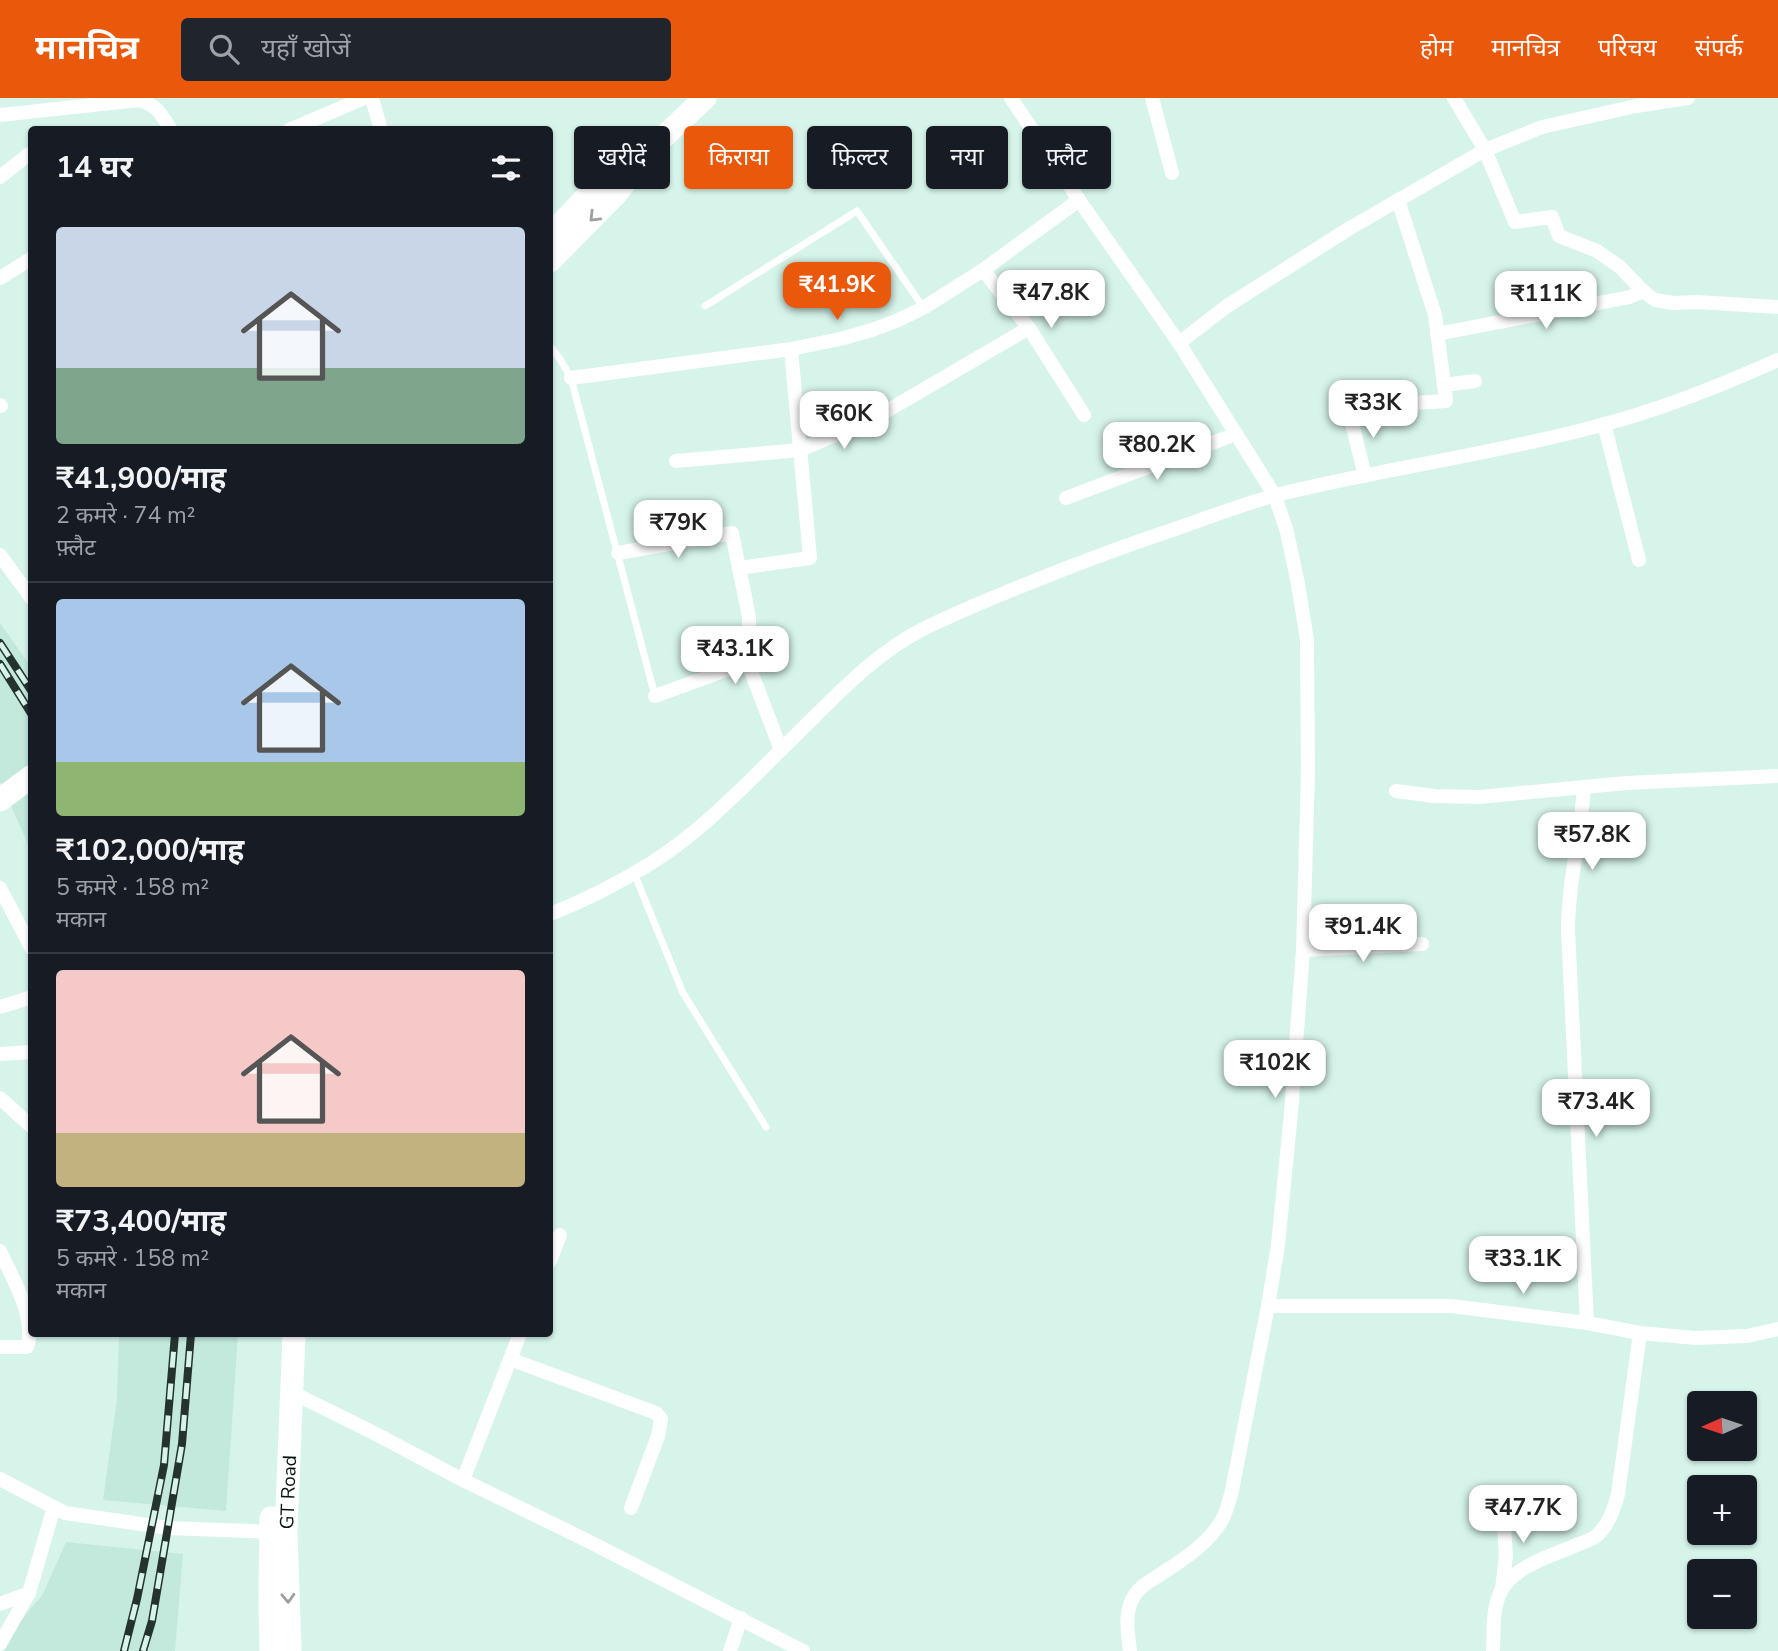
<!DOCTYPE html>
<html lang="hi">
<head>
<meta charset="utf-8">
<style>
  body { margin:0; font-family:"Nunito Sans","Noto Sans Devanagari",sans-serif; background:#20242c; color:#f1f3f6; height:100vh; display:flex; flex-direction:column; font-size:26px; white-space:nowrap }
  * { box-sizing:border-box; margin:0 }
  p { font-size:23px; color:#9ea1a6 }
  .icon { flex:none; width:38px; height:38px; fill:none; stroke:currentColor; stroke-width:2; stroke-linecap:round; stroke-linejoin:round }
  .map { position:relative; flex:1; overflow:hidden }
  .side { position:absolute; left:28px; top:28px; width:525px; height:1211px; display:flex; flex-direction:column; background:#171b24; border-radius:7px; box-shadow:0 2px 5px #0004 }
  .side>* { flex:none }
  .guide { position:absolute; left:574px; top:28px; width:665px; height:63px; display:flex; gap:14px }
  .needle { width:46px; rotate:267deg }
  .buttons { position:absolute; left:1687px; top:1293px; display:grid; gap:14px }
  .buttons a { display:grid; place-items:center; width:70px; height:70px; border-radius:7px; background:#171b24; box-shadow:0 2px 5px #0004; font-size:35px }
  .price { position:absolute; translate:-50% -60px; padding:0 16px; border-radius:14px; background:#fff; color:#222; font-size:23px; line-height:46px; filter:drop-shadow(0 2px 4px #0008) }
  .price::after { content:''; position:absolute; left:50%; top:42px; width:21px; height:16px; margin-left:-10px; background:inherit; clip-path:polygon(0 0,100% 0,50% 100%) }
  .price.selected { background:#ea580c; color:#fff }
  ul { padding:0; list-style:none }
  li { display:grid; align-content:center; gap:14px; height:371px; padding:0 28px }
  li+li { border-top:2px solid #363941 }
  li span { display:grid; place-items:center; height:217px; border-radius:7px; color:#555 }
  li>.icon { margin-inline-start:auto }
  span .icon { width:126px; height:126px; fill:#fffc; stroke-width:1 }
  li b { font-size:30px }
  h2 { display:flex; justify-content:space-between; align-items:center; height:84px; padding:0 28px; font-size:30px }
  .pill { padding:0 24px; border-radius:7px; background:#171b24; box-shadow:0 2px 5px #0004; font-size:24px; line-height:63px }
  .pill.selected { background:#ea580c; color:#fff }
  header { display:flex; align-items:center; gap:42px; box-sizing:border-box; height:98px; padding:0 35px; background:#ea580c; color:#fff }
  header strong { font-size:33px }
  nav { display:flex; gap:38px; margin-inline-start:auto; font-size:24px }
  .search { width:490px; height:63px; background:#20242c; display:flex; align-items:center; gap:18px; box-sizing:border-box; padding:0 24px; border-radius:7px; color:#9ea1a6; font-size:26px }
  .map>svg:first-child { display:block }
  .built { fill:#c2e9dc }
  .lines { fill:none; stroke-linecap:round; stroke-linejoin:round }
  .service { stroke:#fff; stroke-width:7 }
  .minor { stroke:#fff; stroke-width:14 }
  .trunk { stroke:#fff; stroke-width:23 }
  .rail-casing { stroke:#25332f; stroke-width:8 }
  .rail { stroke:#d6f4ea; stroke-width:5; stroke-dasharray:16; stroke-linecap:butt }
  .oneway { stroke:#9ca09f }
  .labels { text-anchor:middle; stroke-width:6; stroke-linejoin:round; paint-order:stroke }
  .street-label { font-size:19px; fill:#07120f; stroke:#d6f4ea }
</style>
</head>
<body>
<header>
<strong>मानचित्र</strong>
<div class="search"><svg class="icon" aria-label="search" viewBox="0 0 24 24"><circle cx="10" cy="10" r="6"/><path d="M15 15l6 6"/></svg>यहाँ खोजें</div>
<nav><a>होम</a><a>मानचित्र</a><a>परिचय</a><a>संपर्क</a></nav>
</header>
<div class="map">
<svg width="1778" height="1553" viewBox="0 0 1778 1553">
  <rect width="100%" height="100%" fill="#d6f4ea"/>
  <g class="built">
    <path d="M 0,525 L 31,569 L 31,752 L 0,684 Z"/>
    <path d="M 119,1236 L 238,1236 L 226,1413 L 103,1402 L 117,1301 Z"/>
    <path d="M 66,1444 L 183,1456 L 175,1553 L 0,1553 L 0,1548 L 43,1496 Z"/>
  </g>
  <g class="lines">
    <g class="service">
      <path d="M 705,208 L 857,113 L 923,209"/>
      <path d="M 550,248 L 560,261 L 571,280 L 655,598"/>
      <path d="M 634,775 L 683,895 L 766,1029"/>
    </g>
    <g class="minor">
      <path d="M 372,0 L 381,32"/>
      <path d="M 1011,0 L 1079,102 L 1179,245 L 1275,398 L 1287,434 L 1298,486 L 1307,542 L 1308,675 L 1303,852 L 1291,1015 L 1278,1147 L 1268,1208 L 1231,1397 C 1228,1405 1226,1415 1222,1422 C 1208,1446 1184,1461 1161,1476 C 1151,1483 1139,1488 1133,1500 C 1124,1515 1128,1536 1130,1553"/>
      <path d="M 1152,0 L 1172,75"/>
      <path d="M 1454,0 L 1485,52 L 1515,124 L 1552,119 L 1559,138 L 1597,153 L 1620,169 L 1643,193 L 1655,202 L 1673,205 L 1697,204 L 1778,209"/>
      <path d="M 0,17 L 139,2 C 157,7 161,16 171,32"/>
      <path d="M 289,32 L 364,0"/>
      <path d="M 0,79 L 29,56 L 32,56"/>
      <path d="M 1398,102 L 1435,217 L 1444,287"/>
      <path d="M 983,172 L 1029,230 L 1084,317"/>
      <path d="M 0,180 L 32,160"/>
      <path d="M 1437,236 L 1630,199 L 1643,193"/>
      <path d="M 1179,245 L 1227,208 L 1350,130 L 1485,52 L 1542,29 L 1636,8 L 1688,0"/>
      <path d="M 571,280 L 791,251 L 840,241 L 872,232 L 896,223 L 923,210 L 983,172 L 1079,102"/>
      <path d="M 0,307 L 1,308"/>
      <path d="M 1604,326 L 1639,462"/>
      <path d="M 676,363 L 800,352 L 873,321 L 1029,230"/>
      <path d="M 1365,378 L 1348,309 L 1446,303 L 1444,287 L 1475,283"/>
      <path d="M 1066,400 L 1236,336"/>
      <path d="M 618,455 L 732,435 L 749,519 L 749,568"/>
      <path d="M 0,457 L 32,501"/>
      <path d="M 739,470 L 810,460 L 791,251"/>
      <path d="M 655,598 L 743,566 L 749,568 L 781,652"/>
      <path d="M 1584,689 C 1581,737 1568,784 1568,832 L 1587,1225"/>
      <path d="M 1396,693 L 1434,698 L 1479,699 L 1626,685 L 1778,678"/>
      <path d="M 0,790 L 32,851"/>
      <path d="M 550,816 C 584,803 617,786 648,767 C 703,733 748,684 793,640 C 834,600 873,556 925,530 C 952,517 980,505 1007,494 C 1063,471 1118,450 1175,431 C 1210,419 1245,405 1280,396 C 1382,371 1488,357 1590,330 C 1655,314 1717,289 1778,262"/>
      <path d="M 1303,852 L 1422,846"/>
      <path d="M 0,909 L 32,899"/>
      <path d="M 0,956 L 32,954"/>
      <path d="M 0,1000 L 32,1029"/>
      <path d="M 0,1153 C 12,1179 37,1221 27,1249 L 0,1249"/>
      <path d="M 550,1163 L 560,1137"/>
      <path d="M 1268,1208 L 1451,1208 L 1587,1225 L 1640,1235 L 1696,1240 L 1747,1238 L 1778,1231"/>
      <path d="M 510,1261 L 656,1315 L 661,1321 L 658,1338 L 631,1410"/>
      <path d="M 291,1294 L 372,1334 L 463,1382 L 586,1442 L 803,1553"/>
      <path d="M 0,1381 L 65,1415 L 168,1430 L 277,1434"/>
      <path d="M 463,1382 L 520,1236"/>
      <path d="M 1502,1491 L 1506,1458 L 1502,1400"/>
      <path d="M 0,1506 L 29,1495"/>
      <path d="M 0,1546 L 29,1495 L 54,1409"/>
      <path d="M 730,1553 L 741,1520"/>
      <path d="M 1493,1553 C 1494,1534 1492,1510 1501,1493 C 1515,1467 1554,1457 1579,1446 C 1584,1444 1590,1442 1595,1439 C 1608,1429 1614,1412 1618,1396 L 1640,1235"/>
    </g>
    <g class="trunk">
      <path d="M 550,137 L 605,80 L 636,59"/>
      <path d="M 550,163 L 615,97 L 654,48 L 705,0"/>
      <path d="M 0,702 L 32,678"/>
      <path d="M 271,1420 L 270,1500 L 271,1553"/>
      <path id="s1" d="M 290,1553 L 286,1434 L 294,1236"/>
    </g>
    <defs>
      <g id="rail">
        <path d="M 0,545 L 32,594"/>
        <path d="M 0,566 L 32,617"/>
        <path d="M 124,1553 L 137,1501 L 164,1367 L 175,1236"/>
        <path d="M 143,1553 L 152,1523 L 182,1346 L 191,1236"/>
      </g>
    </defs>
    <use href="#rail" class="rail-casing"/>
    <use href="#rail" class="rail"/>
  </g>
  <defs><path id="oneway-chevron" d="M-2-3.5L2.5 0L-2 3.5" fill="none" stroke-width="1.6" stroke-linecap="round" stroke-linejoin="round" transform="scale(1.75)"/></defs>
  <g class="oneway">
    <use href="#oneway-chevron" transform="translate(594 119) rotate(135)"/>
    <use href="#oneway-chevron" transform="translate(288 1500) rotate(88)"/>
  </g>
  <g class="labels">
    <g class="street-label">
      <text dy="7" stroke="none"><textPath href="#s1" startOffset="159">GT Road</textPath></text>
    </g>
  </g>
</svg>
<div class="buttons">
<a><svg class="needle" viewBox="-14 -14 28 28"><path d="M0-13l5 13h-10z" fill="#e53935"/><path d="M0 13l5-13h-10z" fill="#9ea1a6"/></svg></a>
<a>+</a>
<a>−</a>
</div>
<b class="price selected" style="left:837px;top:224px">₹41.9K</b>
<b class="price" style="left:1051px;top:232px">₹47.8K</b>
<b class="price" style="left:1546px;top:233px">₹111K</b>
<b class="price" style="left:1373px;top:342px">₹33K</b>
<b class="price" style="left:844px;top:353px">₹60K</b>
<b class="price" style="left:1157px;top:384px">₹80.2K</b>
<b class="price" style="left:678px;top:462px">₹79K</b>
<b class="price" style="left:735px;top:588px">₹43.1K</b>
<b class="price" style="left:1592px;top:774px">₹57.8K</b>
<b class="price" style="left:1363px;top:866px">₹91.4K</b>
<b class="price" style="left:1275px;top:1002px">₹102K</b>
<b class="price" style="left:1596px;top:1041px">₹73.4K</b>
<b class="price" style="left:1523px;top:1198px">₹33.1K</b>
<b class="price" style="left:1523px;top:1447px">₹47.7K</b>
<div class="guide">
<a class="pill">खरीदें</a>
<a class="pill selected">किराया</a>
<a class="pill">फ़िल्टर</a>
<a class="pill">नया</a>
<a class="pill">फ़्लैट</a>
</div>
<section class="side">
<h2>14 घर<svg class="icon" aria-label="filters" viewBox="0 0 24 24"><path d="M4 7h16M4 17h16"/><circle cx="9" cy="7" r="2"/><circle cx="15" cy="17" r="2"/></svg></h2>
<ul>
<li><span style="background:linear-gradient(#c9d6e8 65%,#7fa58c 0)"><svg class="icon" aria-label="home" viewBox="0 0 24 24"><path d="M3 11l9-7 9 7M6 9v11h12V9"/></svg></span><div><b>₹41,900/माह</b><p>2 कमरे · 74 m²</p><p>फ़्लैट</p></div></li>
<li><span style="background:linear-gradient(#a9c7e8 75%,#8fb573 0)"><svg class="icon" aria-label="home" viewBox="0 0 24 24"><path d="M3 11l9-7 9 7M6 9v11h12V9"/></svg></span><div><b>₹102,000/माह</b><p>5 कमरे · 158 m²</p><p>मकान</p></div></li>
<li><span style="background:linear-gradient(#f6c9c9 75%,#c2b280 0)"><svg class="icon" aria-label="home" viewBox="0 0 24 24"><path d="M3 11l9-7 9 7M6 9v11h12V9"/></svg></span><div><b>₹73,400/माह</b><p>5 कमरे · 158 m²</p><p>मकान</p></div></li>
</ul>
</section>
</div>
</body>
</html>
